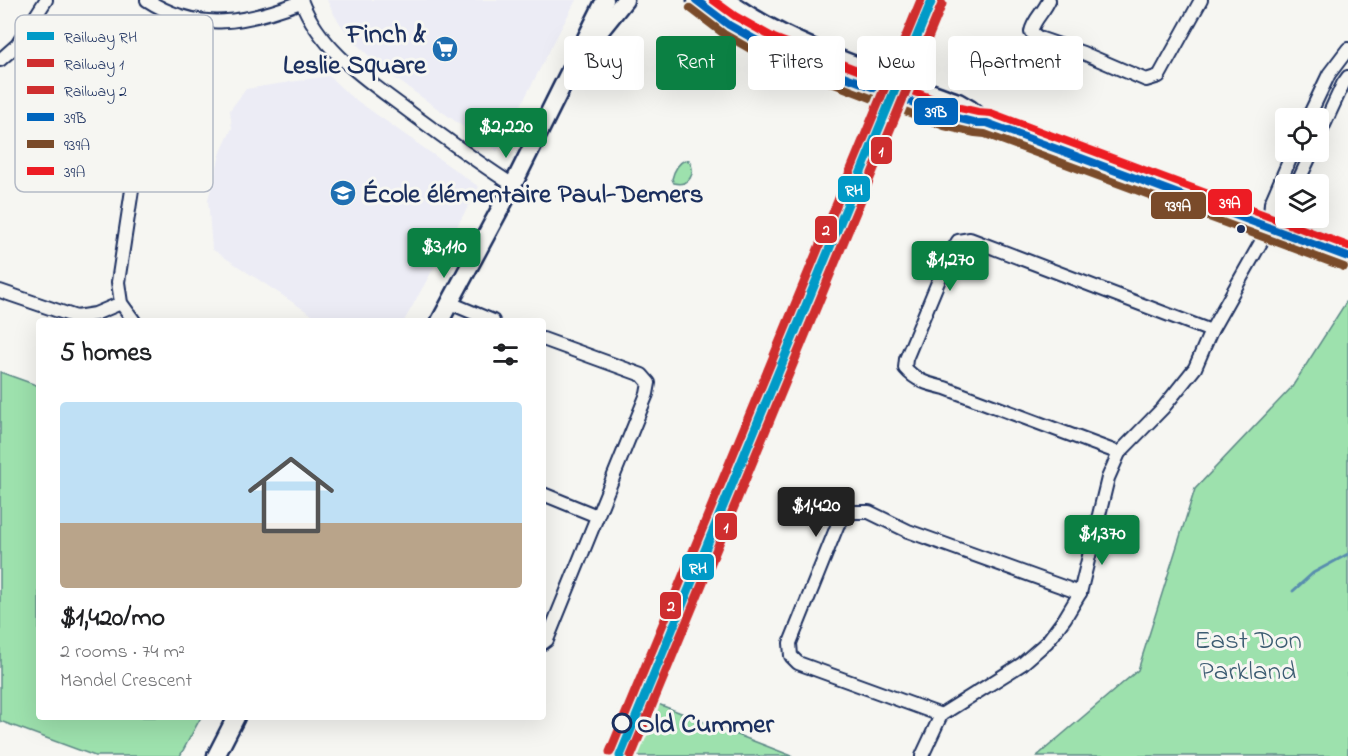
<!DOCTYPE html>
<html lang="en">
<head>
<meta charset="utf-8">
<style>
  body { margin:0; font-family:"Indie Flower",sans-serif; background:#f2f2f2; color:#202124; height:100vh; display:flex; flex-direction:column; font-size:22px; white-space:nowrap }
  * { box-sizing:border-box; margin:0 }
  p { font-size:20px; color:#757577 }
  .icon { flex:none; width:33px; height:33px; fill:none; stroke:currentColor; stroke-width:2; stroke-linecap:round; stroke-linejoin:round }
  .map { position:relative; flex:1; overflow:hidden }
  .side { position:absolute; left:36px; top:318px; width:510px; height:402px; display:flex; flex-direction:column; background:#fff; border-radius:6px; box-shadow:0 6px 24px #0002 }
  .side>* { flex:none }
  .hud { position:absolute; left:564px; top:36px; width:570px; height:54px; display:flex; gap:12px }
  .tools { position:absolute; left:1275px; top:108px; display:grid; gap:12px }
  .tools a { display:grid; place-items:center; width:54px; height:54px; border-radius:6px; background:#fff; box-shadow:0 6px 24px #0002; font-size:30px }
  .price { position:absolute; translate:-50% -51px; padding:0 14px; border-radius:6px; background:#0b8043; color:#fff; font-size:20px; line-height:39px; filter:drop-shadow(0 2px 3px #0008) }
  .price::after { content:''; position:absolute; left:50%; top:36px; width:18px; height:14px; margin-left:-9px; background:inherit; clip-path:polygon(0 0,100% 0,50% 100%) }
  .price.current { background:#222; color:#fff }
  ul { padding:0; list-style:none }
  li { display:grid; align-content:center; gap:12px; height:318px; padding:0 24px }
  li span { display:grid; place-items:center; height:186px; border-radius:6px; color:#555 }
  li>.icon { margin-inline-start:auto }
  span .icon { width:108px; height:108px; fill:#fffc; stroke-width:1 }
  li b { font-size:26px }
  h2 { display:flex; justify-content:space-between; align-items:center; height:72px; padding:0 24px; font-size:26px }
  .tag { padding:0 21px; border-radius:6px; background:#fff; box-shadow:0 6px 24px #0002; font-size:21px; line-height:54px }
  .tag.current { background:#0b8043; color:#fff }
  .map>svg:first-child { display:block }
  .built { fill:#ececf5 }
  .green { fill:#9de1ad; stroke:#5c8886; stroke-width:1.5 }
  .lines { fill:none; stroke-linecap:round; stroke-linejoin:round }
  .stream { stroke:#598eae; stroke-width:3 }
  .street-casing { stroke:#1b2f5e; stroke-width:16 }
  .secondary-casing { stroke:#1b2f5e; stroke-width:21 }
  .street { stroke:#f6f6f2; stroke-width:12 }
  .secondary { stroke:#f6f6f2; stroke-width:16 }
  .bus-1-casing { stroke:#f6f6f2; stroke-width:12 }
  .bus-2-casing { stroke:#f6f6f2; stroke-width:12 }
  .bus-3-casing { stroke:#f6f6f2; stroke-width:12 }
  .bus-1 { stroke:#0065bd; stroke-width:8 }
  .bus-2 { stroke:#7a4b2a; stroke-width:8 }
  .bus-3 { stroke:#ed1c24; stroke-width:8 }
  .rail-1-casing { stroke:#f6f6f2; stroke-width:14 }
  .rail-2-casing { stroke:#f6f6f2; stroke-width:14 }
  .rail-3-casing { stroke:#f6f6f2; stroke-width:14 }
  .rail-1 { stroke:#009ac7; stroke-width:9 }
  .rail-2 { stroke:#cf2e2f; stroke-width:9 }
  .rail-3 { stroke:#cf2e2f; stroke-width:9 }
  .bus-dot { fill:#1b2f5e; stroke:#f6f6f2; stroke-width:2 }
  .stop-dot { fill:#f6f6f2; stroke:#1b2f5e; stroke-width:3 }
  .labels { text-anchor:middle; stroke-width:6; stroke-linejoin:round; paint-order:stroke }
  .poi-label { font-size:27px; font-weight:bold; fill:#1b2f5e; stroke:#f6f6f2; text-anchor:end }
  .park-label { font-size:27px; fill:#3c5c72; stroke:#f6f6f2 }
  .stop-label { font-size:27px; font-weight:bold; fill:#1b2f5e; stroke:#f6f6f2; text-anchor:start }
  .key { fill:#f6f6f2; stroke:#b4bac6; stroke-width:1.5 }
  .key-label { font-size:16px; fill:#1b2f5e }
  .line-badge { stroke:#f6f6f2; stroke-width:2 }
  .badge-label { font-size:16px; text-anchor:middle; font-weight:bold; fill:#fff }
</style>
</head>
<body>
<div class="map">
<svg width="1348" height="756" viewBox="0 0 1348 756">
  <rect width="100%" height="100%" fill="#f6f6f2"/>
  <filter id="ink" filterUnits="userSpaceOnUse"><feTurbulence type="fractalNoise" baseFrequency=".0167" numOctaves="2"/><feDisplacementMap in="SourceGraphic" scale="12" xChannelSelector="R" yChannelSelector="G"/><feConvolveMatrix kernelMatrix="1 2 1 2 8 2 1 2 1" color-interpolation-filters="sRGB"/></filter>
  <g filter="url(#ink)">
    <g class="built">
      <path d="M 327,0 L 576,0 L 497,151 L 385,71 L 350,38 L 335,16 Z"/>
      <path d="M 329,76 L 349,95 L 479,187 L 404,321 L 321,321 L 212,249 L 208,199 L 221,152 L 232,128 L 230,110 L 246,89 Z"/>
    </g>
    <g class="green">
      <path d="M 685,160 L 689,161 C 697,173 689,187 674,183 L 672,179 C 674,171 678,163 685,160 Z"/>
      <path d="M 1348,299 L 1348,756 L 1037,756 L 1138,670 L 1195,489 L 1292,387 Z"/>
      <path d="M 0,372 L 39,386 L 39,717 L 201,717 L 180,756 L 95,756 L 0,721 Z"/>
      <path d="M 658,704 L 792,756 L 637,756 Z"/>
    </g>
    <g class="lines">
      <path class="stream" d="M 1293,591 L 1313,573 L 1348,554"/>
      <defs>
        <g id="street">
          <path d="M 147,0 C 199,34 248,22 301,2"/>
          <path d="M 301,0 C 321,52 369,81 411,113 C 445,138 478,163 513,185"/>
          <path d="M 1049,0 C 1044,12 1033,20 1031,32 L 1039,38 L 1083,53 L 1146,80 L 1159,76 L 1201,0"/>
          <path d="M 0,60 L 17,45 L 46,0"/>
          <path d="M 1308,118 L 1329,74 L 1348,49"/>
          <path d="M 1318,138 L 1343,84 L 1348,77"/>
          <path d="M 1297,184 L 1312,152"/>
          <path d="M 1269,228 L 1271,203 L 1293,152"/>
          <path d="M 0,291 L 76,317 L 95,314 L 121,303"/>
          <path d="M 450,303 L 493,321"/>
          <path d="M 134,321 L 121,303 L 118,282 L 142,124 L 186,18"/>
          <path d="M 543,339 L 642,375 L 649,383 L 647,394 L 547,640 L 543,643"/>
          <path d="M 1119,453 L 945,388 C 928,384 916,381 905,368 L 906,359 L 948,258 L 958,241 L 970,239 L 1211,331"/>
          <path d="M 543,494 L 597,516"/>
          <path d="M 941,715 L 798,663 L 791,656 L 790,643 L 838,524 L 849,512 L 869,512 L 908,531 L 1080,593"/>
          <path d="M 922,756 L 941,715 L 1022,664 L 1047,642 L 1065,618 L 1080,593 L 1108,478 L 1119,453 L 1163,408 L 1195,368 L 1211,331 L 1269,228 L 1286,209"/>
        </g>
        <g id="secondary">
          <path d="M 696,0 L 729,25 L 770,48 L 948,116 L 977,123 L 987,123 L 1348,257"/>
          <path d="M 726,0 C 795,49 879,73 958,102 L 970,109 L 987,123"/>
          <path d="M 592,41 L 625,0"/>
          <path d="M 440,321 L 513,185 L 605,0"/>
          <path d="M 216,756 L 236,717"/>
        </g>
      </defs>
      <use href="#street" class="street-casing"/>
      <use href="#secondary" class="secondary-casing"/>
      <use href="#street" class="street"/>
      <use href="#secondary" class="secondary"/>
      <defs>
        <path id="bus-1" d="M 696,0 L 729,25 L 770,48 L 948,116 L 977,123 L 987,123 L 1348,257"/>
        <path id="bus-2" d="M 690,8 L 724,34 L 766,58 L 944,126 L 975,133 L 985,134 L 1344,267"/>
        <path id="bus-3" d="M 713,0 L 735,16 L 774,38 L 951,106 L 978,112 L 991,113 L 1348,246"/>
      </defs>
      <use href="#bus-1" class="bus-1-casing"/>
      <use href="#bus-2" class="bus-2-casing"/>
      <use href="#bus-3" class="bus-3-casing"/>
      <use href="#bus-1" class="bus-1"/>
      <use href="#bus-2" class="bus-2"/>
      <use href="#bus-3" class="bus-3"/>
      <defs>
        <path id="rail-1" d="M 620,756 L 932,0"/>
        <path id="rail-2" d="M 631,756 L 942,4"/>
        <path id="rail-3" d="M 610,752 L 921,0"/>
      </defs>
      <use href="#rail-1" class="rail-1-casing"/>
      <use href="#rail-2" class="rail-2-casing"/>
      <use href="#rail-3" class="rail-3-casing"/>
      <use href="#rail-1" class="rail-1"/>
      <use href="#rail-2" class="rail-2"/>
      <use href="#rail-3" class="rail-3"/>
    </g>
  </g>
  <defs>
    <symbol id="supermarket-disc" viewBox="-11 -11 22 22"><circle r="9.5" fill="#1f6fb2" stroke="#f6f6f2"/><path d="M-6-5.5h2.5l.6 2H6L4.5 2H-2.5L-4.4-4H-6ZM-1.5 3.2a1.3 1.3 0 1 0 .1 0ZM3 3.2a1.3 1.3 0 1 0 .1 0Z" fill="#fff"/></symbol>
    <symbol id="school-disc" viewBox="-11 -11 22 22"><circle r="9.5" fill="#1f6fb2" stroke="#f6f6f2"/><path d="M0-5L7-2L0 1L-7-2ZM-4 1L0 2.5L4 1V4Q0 6-4 4Z" fill="#fff"/></symbol>
  </defs>
  <g fill-rule="evenodd">
    <use href="#supermarket-disc" x="430" y="34" width="30" height="30"/>
    <use href="#school-disc" x="328" y="178" width="30" height="30"/>
  </g>
  <circle class="bus-dot" cx="1241" cy="229" r="5"/>
  <circle class="stop-dot" cx="622" cy="723" r="9"/>
  <g class="labels">
    <g class="poi-label">
      <text x="426" y="42">Finch &amp;<tspan x="426" dy="31">Leslie Square</tspan></text>
      <text x="362" y="202" text-anchor="start">École élémentaire Paul-Demers</text>
    </g>
    <g class="park-label">
      <text x="1248" y="648">East Don<tspan x="1248" dy="31">Parkland</tspan></text>
    </g>
    <g class="stop-label">
      <text x="637" y="732">Old Cummer</text>
    </g>
  </g>
  <rect x="15" y="15" width="198" height="177" rx="9" class="key"/>
  <rect x="27" y="32" width="27" height="8" fill="#009ac7"/>
  <rect x="27" y="59" width="27" height="8" fill="#cf2e2f"/>
  <rect x="27" y="86" width="27" height="8" fill="#cf2e2f"/>
  <rect x="27" y="113" width="27" height="8" fill="#0065bd"/>
  <rect x="27" y="140" width="27" height="8" fill="#7a4b2a"/>
  <rect x="27" y="167" width="27" height="8" fill="#ed1c24"/>
  <g class="key-label">
    <text x="64" y="42">Railway RH</text>
    <text x="64" y="69">Railway 1</text>
    <text x="64" y="96">Railway 2</text>
    <text x="64" y="123">39B</text>
    <text x="64" y="150">939A</text>
    <text x="64" y="177">39A</text>
  </g>
  <g class="line-badge">
    <rect x="913" y="97" width="46" height="29" rx="6" fill="#0065bd"/>
    <rect x="870" y="136" width="23" height="29" rx="6" fill="#cf2e2f"/>
    <rect x="837" y="175" width="34" height="28" rx="6" fill="#009ac7"/>
    <rect x="1207" y="188" width="46" height="28" rx="6" fill="#ed1c24"/>
    <rect x="1150" y="191" width="57" height="29" rx="6" fill="#7a4b2a"/>
    <rect x="814" y="215" width="24" height="29" rx="6" fill="#cf2e2f"/>
    <rect x="714" y="512" width="24" height="29" rx="6" fill="#cf2e2f"/>
    <rect x="681" y="553" width="34" height="28" rx="6" fill="#009ac7"/>
    <rect x="659" y="591" width="23" height="29" rx="6" fill="#cf2e2f"/>
  </g>
  <g class="badge-label">
    <text x="936" y="117">39B</text>
    <text x="881" y="156">1</text>
    <text x="854" y="195">RH</text>
    <text x="1230" y="208">39A</text>
    <text x="1178" y="211">939A</text>
    <text x="826" y="235">2</text>
    <text x="726" y="532">1</text>
    <text x="698" y="573">RH</text>
    <text x="671" y="611">2</text>
  </g>
</svg>
<div class="tools">
<a><svg class="icon" aria-label="locate" viewBox="0 0 24 24"><circle cx="12" cy="12" r="6"/><path d="M12 2v4M12 18v4M2 12h4M18 12h4"/></svg></a>
<a><svg class="icon" aria-label="layers" viewBox="0 0 24 24"><path d="M12 4l9 5-9 5-9-5zM3 14l9 5 9-5"/></svg></a>
</div>
<b class="price" style="left:506px;top:159px">$2,220</b>
<b class="price" style="left:444px;top:279px">$3,110</b>
<b class="price" style="left:950px;top:292px">$1,270</b>
<b class="price current" style="left:816px;top:538px">$1,420</b>
<b class="price" style="left:1102px;top:566px">$1,370</b>
<div class="hud">
<a class="tag">Buy</a>
<a class="tag current">Rent</a>
<a class="tag">Filters</a>
<a class="tag">New</a>
<a class="tag">Apartment</a>
</div>
<section class="side">
<h2>5 homes<svg class="icon" aria-label="filters" viewBox="0 0 24 24"><path d="M4 7h16M4 17h16"/><circle cx="9" cy="7" r="2"/><circle cx="15" cy="17" r="2"/></svg></h2>
<ul>
<li><span style="background:linear-gradient(#bfe0f5 65%,#b9a48a 0)"><svg class="icon" aria-label="home" viewBox="0 0 24 24"><path d="M3 11l9-7 9 7M6 9v11h12V9"/></svg></span><div><b>$1,420/mo</b><p>2 rooms · 74 m²</p><p>Mandel Crescent</p></div></li>
</ul>
</section>
</div>
</body>
</html>
